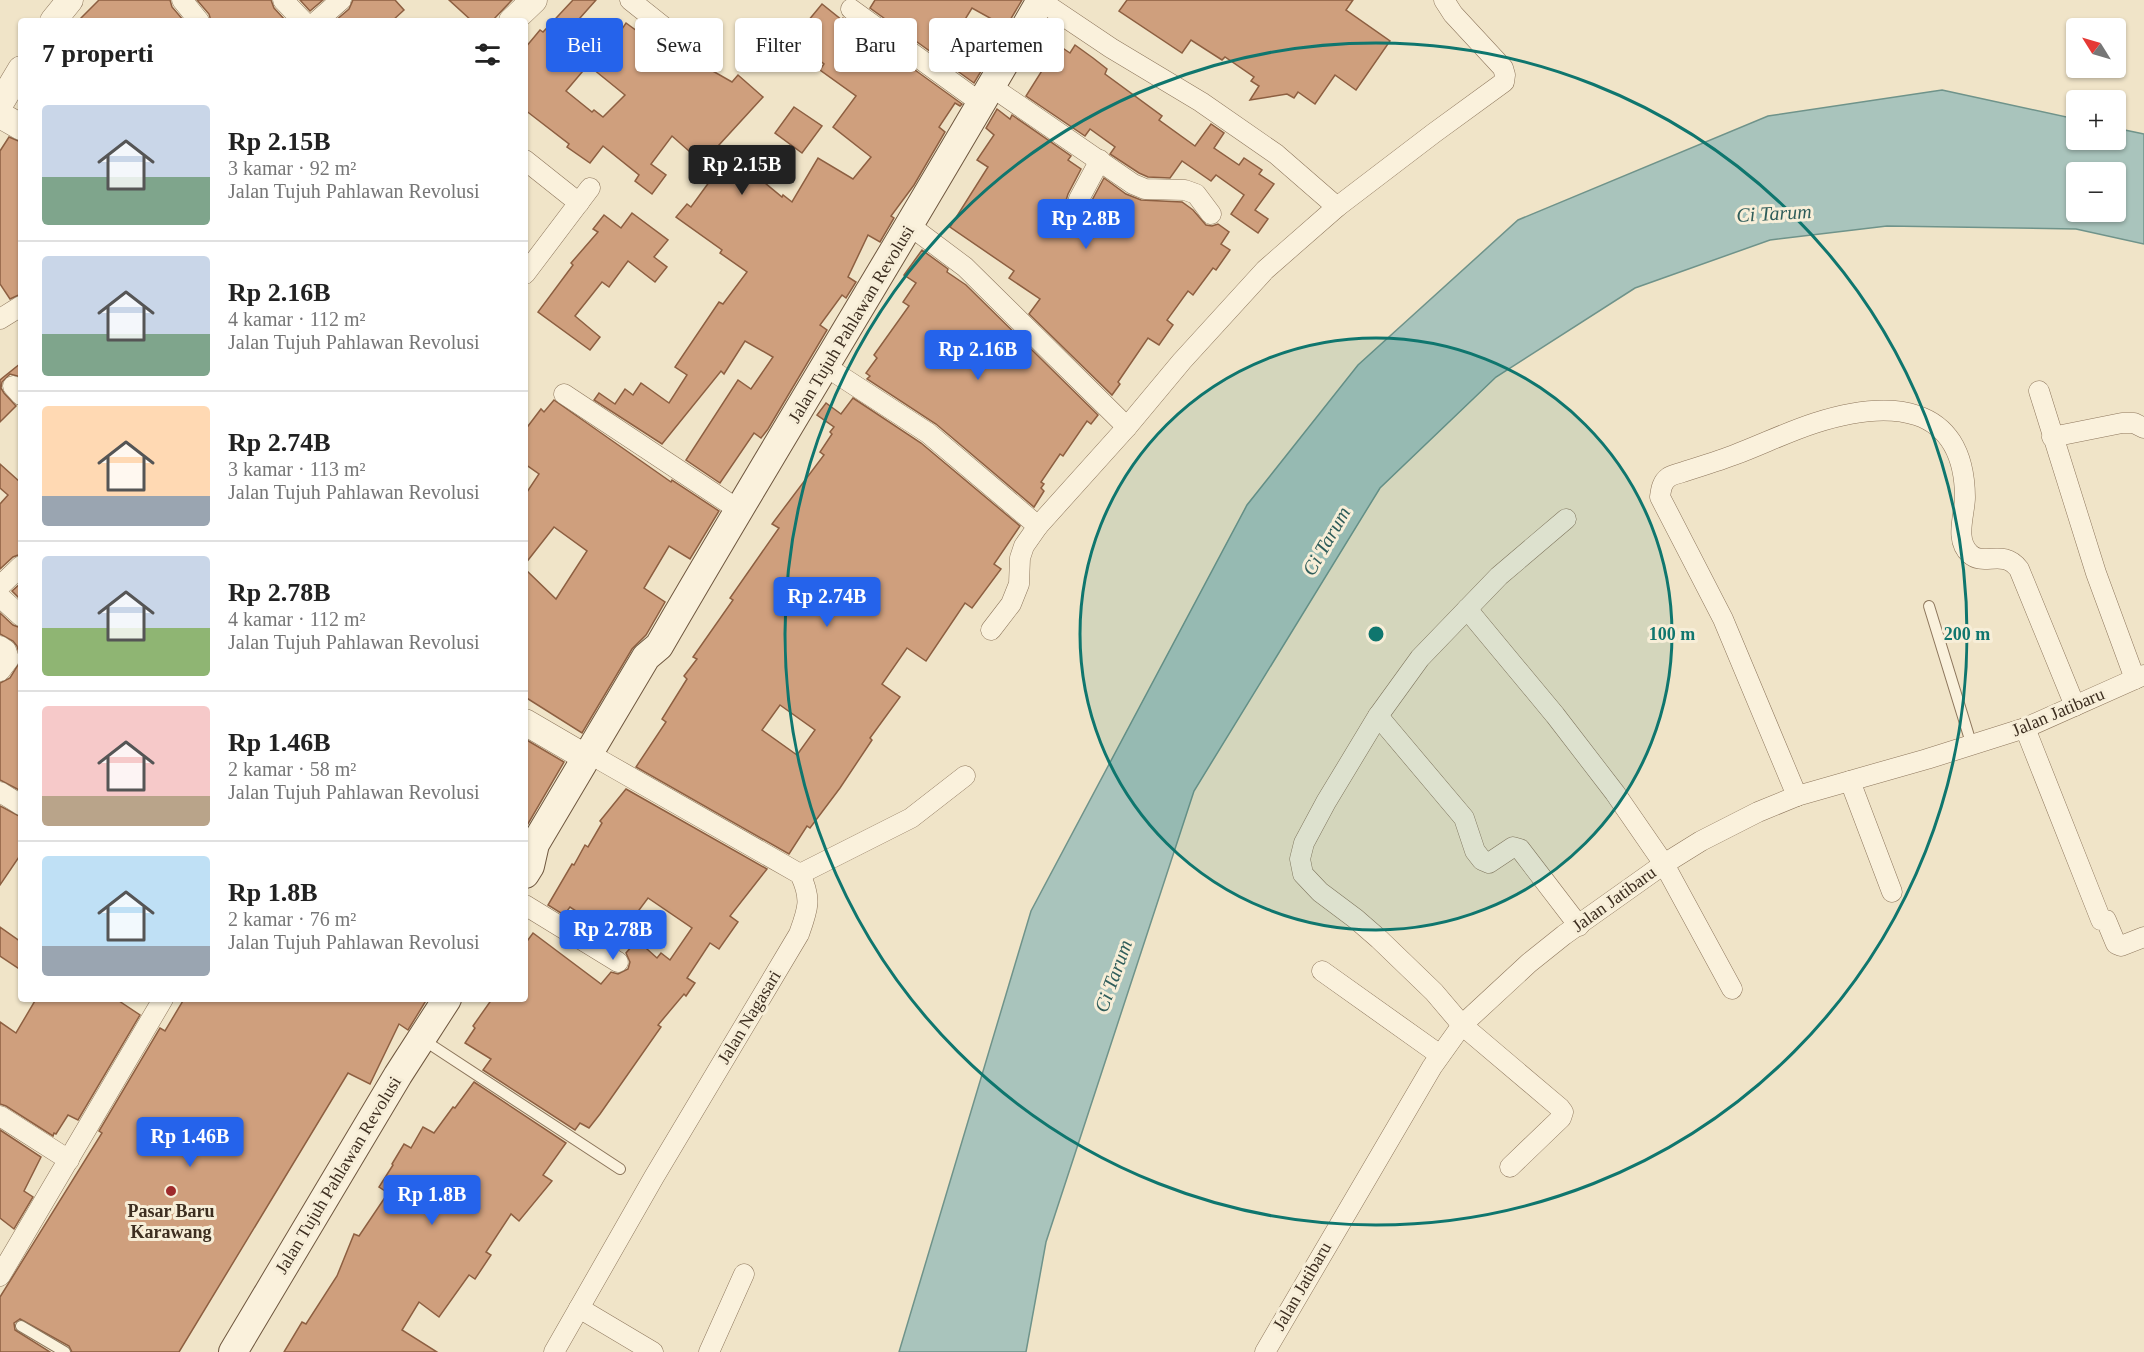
<!DOCTYPE html>
<html lang="id">
<head>
<meta charset="utf-8">
<style>
  body { margin:0; font-family:"Times New Roman",serif; background:#f6f6f6; color:#222; height:100vh; display:flex; flex-direction:column; font-size:22px; white-space:nowrap }
  * { box-sizing:border-box; margin:0 }
  p { font-size:20px; color:#767676 }
  .icon { flex:none; width:33px; height:33px; fill:none; stroke:currentColor; stroke-width:2; stroke-linecap:round; stroke-linejoin:round }
  .map { position:relative; flex:1; overflow:hidden }
  .details { position:absolute; left:18px; top:18px; width:510px; height:984px; display:flex; flex-direction:column; background:#fff; border-radius:6px; box-shadow:0 2px 4px #0004 }
  .details>* { flex:none }
  .guide { position:absolute; left:546px; top:18px; width:570px; height:54px; display:flex; gap:12px }
  .needle { width:39px; rotate:307deg }
  .fabs { position:absolute; left:2066px; top:18px; display:grid; gap:12px }
  .fabs a { display:grid; place-items:center; width:60px; height:60px; border-radius:6px; background:#fff; box-shadow:0 2px 4px #0004; font-size:30px }
  .price { position:absolute; translate:-50% -51px; padding:0 14px; border-radius:6px; background:#2563eb; color:#fff; font-size:20px; line-height:39px; filter:drop-shadow(0 2px 3px #0008) }
  .price::after { content:''; position:absolute; left:50%; top:36px; width:18px; height:14px; margin-left:-9px; background:inherit; clip-path:polygon(0 0,100% 0,50% 100%) }
  .price.selected { background:#222; color:#fff }
  ul { padding:0; list-style:none }
  li { display:flex; align-items:center; gap:18px; height:150px; padding:0 24px }
  li+li { border-top:2px solid #e0e0e0 }
  li span { display:grid; place-items:center; flex:none; width:168px; height:120px; border-radius:6px; color:#555 }
  li>.icon { margin-inline-start:auto }
  span .icon { width:72px; height:72px; fill:#fffc; stroke-width:1 }
  li b { font-size:26px }
  h2 { display:flex; justify-content:space-between; align-items:center; height:72px; padding:0 24px; font-size:26px }
  .tag { padding:0 21px; border-radius:6px; background:#fff; box-shadow:0 2px 4px #0004; font-size:21px; line-height:54px }
  .tag.selected { background:#2563eb; color:#fff }
  .map>svg:first-child { display:block }
  .water { fill:#a9c4bc; stroke:#6f938a; stroke-width:1.5; fill-rule:evenodd }
  .building { fill:#cf9f7d; stroke:#8d5f41; stroke-width:1.5; fill-rule:evenodd }
  .lines { fill:none; stroke-linecap:round; stroke-linejoin:round }
  .service-casing { stroke:#8d765c; stroke-width:12 }
  .minor-casing { stroke:#8d765c; stroke-width:21 }
  .tertiary-casing { stroke:#8d765c; stroke-width:27 }
  .secondary-casing { stroke:#6f573f; stroke-width:30 }
  .service { stroke:#faf1dc; stroke-width:10 }
  .minor { stroke:#faf1dc; stroke-width:20 }
  .tertiary { stroke:#faf1dc; stroke-width:26 }
  .secondary { stroke:#faf1dc; stroke-width:28 }
  .ring { fill:none; stroke:#0f766e; stroke-width:3 }
  .poi-dot { fill:#9e2a2b; stroke:#f7eed8; stroke-width:2 }
  .labels { text-anchor:middle; stroke-width:6; stroke-linejoin:round; paint-order:stroke }
  .street-label { font-size:18px; fill:#3d2e20; stroke:#f7eed8 }
  .poi-label { font-size:18px; font-weight:bold; fill:#3d2e20; stroke:#f7eed8 }
  .water-label { font-size:20px; font-style:italic; fill:#2f5d5a; stroke:#f7eed8 }
  .centre { fill:#0f766e; stroke:#f7eed8; stroke-width:3 }
  .ring-label { font-size:18px; text-anchor:middle; font-weight:bold; fill:#0f766e; stroke:#f7eed8; stroke-width:6; stroke-linejoin:round; paint-order:stroke }
</style>
</head>
<body>
<div class="map">
<svg width="2144" height="1352" viewBox="0 0 2144 1352">
  <rect width="100%" height="100%" fill="#f0e4c8"/>
  <path class="water" d="M 1942,90 L 2076,119 L 2076,140 L 2115,140 L 2115,128 L 2144,134 L 2144,244 L 2076,229 L 1887,226 L 1770,240 L 1635,288 L 1496,377 L 1380,488 L 1194,791 L 1046,1242 L 1026,1352 L 899,1352 L 1031,911 L 1247,505 L 1358,365 L 1518,220 L 1768,116 ZM 2076,172 L 2115,172 L 2115,212 L 2076,212 Z"/>
  <g class="building">
    <path d="M 99,0 L 170,0 L 172,7 L 184,21 L 78,21 Z"/>
    <path d="M 197,0 L 271,0 L 274,8 L 286,21 L 211,21 L 209,14 Z"/>
    <path d="M 300,0 L 323,0 L 310,11 Z"/>
    <path d="M 353,0 L 395,0 L 404,10 L 392,21 L 335,21 L 349,9 Z"/>
    <path d="M 449,0 L 512,0 L 492,21 L 472,21 Z"/>
    <path d="M 573,0 L 596,0 L 580,18 L 612,44 L 626,23 L 659,47 L 663,42 L 687,60 L 697,62 L 732,82 L 738,75 L 763,97 L 719,145 L 782,197 L 783,195 L 792,202 L 818,158 L 853,179 L 871,157 L 833,127 L 856,96 L 820,70 L 824,64 L 795,41 L 810,23 L 808,21 L 822,4 L 842,20 L 843,18 L 962,104 L 960,106 L 955,103 L 939,127 L 945,132 L 914,185 L 891,216 L 894,218 L 880,242 L 868,235 L 848,277 L 856,282 L 846,298 L 842,295 L 820,325 L 827,330 L 768,429 L 761,438 L 754,433 L 720,483 L 686,460 L 738,380 L 751,389 L 773,357 L 745,341 L 724,374 L 721,371 L 662,444 L 594,400 L 599,393 L 615,404 L 625,389 L 633,395 L 641,383 L 669,403 L 687,375 L 675,367 L 719,302 L 723,304 L 747,272 L 720,253 L 722,250 L 676,217 L 687,204 L 691,207 L 715,174 L 672,136 L 651,164 L 666,175 L 652,194 L 635,181 L 639,175 L 603,146 L 590,163 L 567,147 L 569,144 L 525,110 L 525,48 L 540,30 L 543,32 ZM 588,65 L 625,95 L 603,117 L 594,110 L 592,112 L 566,91 Z"/>
    <path d="M 875,0 L 1022,0 L 1006,27 L 972,8 L 956,34 L 989,58 L 974,83 L 870,8 Z"/>
    <path d="M 1127,0 L 1353,0 L 1346,10 L 1390,41 L 1356,90 L 1335,75 L 1315,104 L 1298,92 L 1294,98 L 1287,94 L 1250,100 L 1259,86 L 1251,81 L 1254,77 L 1225,57 L 1222,60 L 1191,40 L 1182,53 L 1119,11 Z"/>
    <path d="M 1045,36 L 1070,53 L 1075,45 L 1093,58 L 1107,69 L 1105,74 L 1162,116 L 1159,120 L 1195,146 L 1211,124 L 1224,133 L 1214,148 L 1239,165 L 1244,158 L 1262,170 L 1259,174 L 1274,184 L 1255,210 L 1268,219 L 1258,233 L 1231,214 L 1244,195 L 1216,175 L 1211,181 L 1182,161 L 1170,178 L 1148,177 L 1139,173 L 1110,154 L 1115,147 L 1090,129 L 1085,136 L 1026,96 L 1050,58 L 1036,48 Z"/>
    <path d="M 794,107 L 822,126 L 802,153 L 775,133 Z"/>
    <path d="M 997,109 L 1010,119 L 1012,115 L 1071,156 L 1068,160 L 1081,169 L 1068,194 L 1061,217 L 1060,224 L 1068,232 L 1075,233 L 1080,229 L 1090,204 L 1104,178 L 1126,194 L 1141,200 L 1182,202 L 1193,210 L 1206,225 L 1212,226 L 1218,224 L 1229,232 L 1221,244 L 1230,250 L 1216,270 L 1213,268 L 1193,295 L 1188,291 L 1167,320 L 1173,325 L 1159,345 L 1148,338 L 1118,382 L 1120,384 L 1112,395 L 1029,314 L 1040,299 L 1009,278 L 1014,271 L 950,227 L 988,167 L 977,160 L 994,135 L 986,128 Z"/>
    <path d="M 9,137 L 21,142 L 21,294 L 10,299 L 0,284 L 0,151 Z"/>
    <path d="M 632,213 L 668,240 L 654,257 L 667,267 L 655,282 L 628,261 L 609,287 L 602,282 L 575,316 L 600,337 L 590,350 L 538,312 L 573,265 L 571,263 L 598,232 L 593,229 L 604,215 L 621,228 Z"/>
    <path d="M 922,250 L 948,269 L 947,272 L 966,285 L 1098,415 L 1091,424 L 1087,421 L 1063,456 L 1060,454 L 1041,482 L 1044,484 L 1041,488 L 1044,491 L 1034,507 L 936,424 L 867,379 L 870,376 L 866,373 L 877,358 L 874,355 L 909,306 L 903,302 L 916,283 L 904,275 Z"/>
    <path d="M 21,363 L 21,377 L 10,374 L 2,382 L 1,388 L 4,393 L 16,406 L 0,422 L 0,380 Z"/>
    <path d="M 853,398 L 921,443 L 1020,526 L 994,564 L 1001,569 L 972,608 L 965,603 L 926,661 L 907,648 L 882,684 L 900,697 L 870,738 L 872,740 L 840,788 L 810,828 L 807,826 L 789,854 L 636,767 L 666,722 L 662,719 L 687,679 L 684,676 L 697,659 L 693,657 L 733,600 L 730,598 L 779,528 L 772,524 L 824,455 L 820,452 L 832,434 L 830,432 L 834,427 L 817,415 L 826,403 L 841,414 ZM 780,705 L 815,730 L 797,755 L 762,730 Z"/>
    <path d="M 554,400 L 671,482 L 672,480 L 719,511 L 690,559 L 669,546 L 644,588 L 665,602 L 646,635 L 632,649 L 582,733 L 525,697 L 525,569 L 556,599 L 587,551 L 554,527 L 525,564 L 525,495 L 539,474 L 525,464 L 525,430 L 541,409 L 544,412 Z"/>
    <path d="M 0,464 L 20,482 L 21,481 L 21,554 L 13,557 L 0,569 L 0,504 L 8,495 L 0,488 Z"/>
    <path d="M 21,583 L 21,600 L 12,591 Z"/>
    <path d="M 0,613 L 13,625 L 21,628 L 21,791 L 0,780 L 0,683 L 10,678 L 21,660 L 17,646 L 13,641 L 0,634 Z"/>
    <path d="M 525,739 L 564,762 L 525,829 Z"/>
    <path d="M 626,789 L 767,869 L 730,916 L 738,922 L 719,949 L 710,943 L 687,978 L 695,983 L 686,996 L 684,994 L 658,1025 L 661,1027 L 600,1114 L 589,1128 L 580,1123 L 575,1130 L 483,1070 L 491,1059 L 465,1043 L 475,1028 L 473,1026 L 492,999 L 525,999 L 525,944 L 533,933 L 601,984 L 611,972 L 618,974 L 628,969 L 630,962 L 626,953 L 637,940 L 657,958 L 661,953 L 670,960 L 692,928 L 648,898 L 616,941 L 599,926 L 570,907 L 564,915 L 548,905 L 572,864 L 574,865 L 585,845 L 588,847 L 602,823 L 600,821 Z"/>
    <path d="M 0,806 L 21,817 L 21,854 L 0,885 Z"/>
    <path d="M 0,927 L 21,942 L 21,970 L 0,956 Z"/>
    <path d="M 36,999 L 116,999 L 140,1015 L 78,1120 L 68,1115 L 56,1134 L 54,1133 L 53,1136 L 6,1106 L 0,1104 L 0,1022 L 16,1033 Z"/>
    <path d="M 184,999 L 427,999 L 408,1030 L 399,1024 L 370,1084 L 348,1073 L 179,1352 L 72,1352 L 69,1346 L 20,1319 L 14,1323 L 15,1330 L 50,1352 L 0,1352 L 0,1297 L 102,1133 L 99,1131 L 160,1028 L 165,1031 Z"/>
    <path d="M 474,1082 L 566,1143 L 543,1175 L 552,1181 L 519,1221 L 511,1214 L 486,1252 L 491,1255 L 475,1279 L 469,1275 L 439,1317 L 419,1302 L 402,1330 L 437,1352 L 284,1352 L 302,1322 L 306,1324 L 337,1276 L 354,1234 L 359,1236 L 388,1193 L 379,1187 L 393,1165 L 392,1164 L 404,1144 L 411,1148 L 423,1127 L 434,1133 L 453,1107 L 455,1108 Z"/>
    <path d="M 0,1130 L 41,1157 L 24,1191 L 33,1197 L 14,1229 L 0,1218 Z"/>
  </g>
  <g class="lines">
    <defs>
      <g id="service">
        <path d="M 1929,606 L 1972,746"/>
        <path d="M 422,1039 L 620,1169"/>
        <path d="M 21,1326 L 65,1352"/>
      </g>
      <g id="minor">
        <path d="M 182,0 L 199,21"/>
        <path d="M 283,0 L 303,21"/>
        <path d="M 630,0 L 694,51"/>
        <path d="M 1041,1 L 1111,48 L 1201,102 L 1276,154 L 1337,207"/>
        <path d="M 851,9 L 981,103"/>
        <path d="M 317,21 L 341,0"/>
        <path d="M 992,87 L 1133,184 L 1145,189 L 1185,190 L 1196,194 L 1211,214"/>
        <path d="M 525,160 L 579,203"/>
        <path d="M 1072,221 L 1079,199 L 1100,160"/>
        <path d="M 909,225 L 965,267 L 1127,427"/>
        <path d="M 525,274 L 590,188"/>
        <path d="M 0,319 L 21,306"/>
        <path d="M 825,366 L 928,433 L 1038,526"/>
        <path d="M 13,386 L 21,395"/>
        <path d="M 2039,391 L 2096,573 L 2135,679"/>
        <path d="M 564,394 L 739,510"/>
        <path d="M 2052,437 L 2122,423 L 2134,423 L 2144,428"/>
        <path d="M 0,586 L 21,566"/>
        <path d="M 0,597 L 21,616"/>
        <path d="M 1467,609 L 1555,715 L 1615,793 L 1664,864 L 1732,989"/>
        <path d="M 991,630 L 1011,604 L 1019,584 L 1020,558 L 1024,546 L 1038,526 L 1127,427 L 1182,361 L 1265,270 L 1337,207 L 1434,133 L 1504,82 L 1505,75 L 1503,68 L 1453,14 L 1444,0"/>
        <path d="M 0,646 L 6,650 L 9,659 L 0,671"/>
        <path d="M 1378,716 L 1464,818 L 1475,851 L 1482,860 L 1489,863 L 1513,847 L 1520,849 L 1579,926"/>
        <path d="M 2025,728 L 2101,920 L 2106,920 L 2116,944 L 2121,946 L 2144,937"/>
        <path d="M 1850,781 L 1892,892"/>
        <path d="M 0,792 L 21,805"/>
        <path d="M 1797,796 L 1723,619 L 1660,497 C 1661,489 1662,482 1669,477 C 1674,474 1681,473 1686,471 C 1702,466 1718,461 1734,455 C 1761,445 1787,432 1815,423 C 1887,400 1964,401 1965,497 C 1965,514 1954,540 1970,554 C 1984,567 2003,548 2019,569 L 2075,706"/>
        <path d="M 800,874 L 911,818 L 965,776"/>
        <path d="M 525,905 L 618,962"/>
        <path d="M 1322,971 L 1440,1055"/>
        <path d="M 0,1116 L 69,1160"/>
        <path d="M 1510,1167 L 1561,1118 L 1563,1112 L 1560,1108 L 1462,1025 L 1434,992 L 1379,939 L 1356,919 L 1320,892 L 1303,874 L 1300,859 L 1304,843 L 1326,802 L 1378,716 L 1420,658 L 1499,576 L 1566,519"/>
        <path d="M 0,1276 L 163,999"/>
        <path d="M 579,1308 L 653,1352"/>
        <path d="M 554,1352 L 654,1177 L 799,934 C 808,909 812,899 800,874 L 602,761"/>
        <path d="M 709,1352 L 744,1274"/>
        <path d="M 1265,1352 L 1432,1067 L 1462,1025 L 1529,963 L 1564,935 L 1664,864 L 1701,841 L 1758,812 L 1797,796 L 1927,759 L 2025,728 L 2144,675"/>
      </g>
      <g id="tertiary">
        <path d="M 53,21 L 70,0"/>
        <path d="M 512,21 L 534,0"/>
        <path d="M 0,104 L 21,69"/>
        <path d="M 0,115 L 21,127"/>
        <path d="M 525,722 L 585,757"/>
      </g>
      <g id="secondary">
        <path d="M 525,874 L 530,866 L 535,844 L 646,657 L 659,646 C 784,430 917,217 1041,0"/>
        <path d="M 233,1352 L 398,1075 L 447,999"/>
      </g>
    </defs>
    <use href="#service" class="service-casing"/>
    <use href="#minor" class="minor-casing"/>
    <use href="#tertiary" class="tertiary-casing"/>
    <use href="#secondary" class="secondary-casing"/>
    <use href="#service" class="service"/>
    <use href="#minor" class="minor"/>
    <use href="#tertiary" class="tertiary"/>
    <use href="#secondary" class="secondary"/>
  </g>
  <circle cx="1376" cy="634" r="296" fill="#0f766e" fill-opacity=".12"/>
  <g class="ring">
    <circle cx="1376" cy="634" r="296"/>
    <circle cx="1376" cy="634" r="591"/>
  </g>
  <circle class="poi-dot" cx="171" cy="1191" r="6"/>
  <g class="labels">
    <g class="street-label">
      <text transform="translate(851 324) rotate(-59)" y="6">Jalan Tujuh Pahlawan Revolusi</text>
      <text transform="translate(2058 712) rotate(-23)" y="6">Jalan Jatibaru</text>
      <text transform="translate(1614 899) rotate(-36)" y="6">Jalan Jatibaru</text>
      <text transform="translate(749 1017) rotate(-59)" y="6">Jalan Nagasari</text>
      <text transform="translate(338 1175) rotate(-59)" y="6">Jalan Tujuh Pahlawan Revolusi</text>
      <text transform="translate(1302 1286) rotate(-60)" y="6">Jalan Jatibaru</text>
    </g>
    <g class="poi-label">
      <text x="171" y="1217">Pasar Baru<tspan x="171" dy="21">Karawang</tspan></text>
    </g>
    <g class="water-label">
      <text transform="translate(1774 213) rotate(-3)" y="7">Ci Tarum</text>
      <text transform="translate(1326 541) rotate(-60)" y="7">Ci Tarum</text>
      <text transform="translate(1113 976) rotate(-70)" y="7">Ci Tarum</text>
    </g>
  </g>
  <circle cx="1376" cy="634" r="9" class="centre"/>
  <g class="ring-label">
    <text x="1672" y="640">100 m</text>
    <text x="1967" y="640">200 m</text>
  </g>
</svg>
<div class="fabs">
<a><svg class="needle" viewBox="-14 -14 28 28"><path d="M0-13l5 13h-10z" fill="#e53935"/><path d="M0 13l5-13h-10z" fill="#767676"/></svg></a>
<a>+</a>
<a>−</a>
</div>
<b class="price selected" style="left:742px;top:196px">Rp 2.15B</b>
<b class="price" style="left:1086px;top:250px">Rp 2.8B</b>
<b class="price" style="left:978px;top:381px">Rp 2.16B</b>
<b class="price" style="left:827px;top:628px">Rp 2.74B</b>
<b class="price" style="left:613px;top:961px">Rp 2.78B</b>
<b class="price" style="left:190px;top:1168px">Rp 1.46B</b>
<b class="price" style="left:432px;top:1226px">Rp 1.8B</b>
<div class="guide">
<a class="tag selected">Beli</a>
<a class="tag">Sewa</a>
<a class="tag">Filter</a>
<a class="tag">Baru</a>
<a class="tag">Apartemen</a>
</div>
<section class="details">
<h2>7 properti<svg class="icon" aria-label="filters" viewBox="0 0 24 24"><path d="M4 7h16M4 17h16"/><circle cx="9" cy="7" r="2"/><circle cx="15" cy="17" r="2"/></svg></h2>
<ul>
<li><span style="background:linear-gradient(#c9d6e8 60%,#7fa58c 0)"><svg class="icon" aria-label="home" viewBox="0 0 24 24"><path d="M3 11l9-7 9 7M6 9v11h12V9"/></svg></span><div><b>Rp 2.15B</b><p>3 kamar · 92 m²</p><p>Jalan Tujuh Pahlawan Revolusi</p></div></li>
<li><span style="background:linear-gradient(#c9d6e8 65%,#7fa58c 0)"><svg class="icon" aria-label="home" viewBox="0 0 24 24"><path d="M3 11l9-7 9 7M6 9v11h12V9"/></svg></span><div><b>Rp 2.16B</b><p>4 kamar · 112 m²</p><p>Jalan Tujuh Pahlawan Revolusi</p></div></li>
<li><span style="background:linear-gradient(#ffd9b3 75%,#9aa5b1 0)"><svg class="icon" aria-label="home" viewBox="0 0 24 24"><path d="M3 11l9-7 9 7M6 9v11h12V9"/></svg></span><div><b>Rp 2.74B</b><p>3 kamar · 113 m²</p><p>Jalan Tujuh Pahlawan Revolusi</p></div></li>
<li><span style="background:linear-gradient(#c9d6e8 60%,#8fb573 0)"><svg class="icon" aria-label="home" viewBox="0 0 24 24"><path d="M3 11l9-7 9 7M6 9v11h12V9"/></svg></span><div><b>Rp 2.78B</b><p>4 kamar · 112 m²</p><p>Jalan Tujuh Pahlawan Revolusi</p></div></li>
<li><span style="background:linear-gradient(#f6c9c9 75%,#b9a48a 0)"><svg class="icon" aria-label="home" viewBox="0 0 24 24"><path d="M3 11l9-7 9 7M6 9v11h12V9"/></svg></span><div><b>Rp 1.46B</b><p>2 kamar · 58 m²</p><p>Jalan Tujuh Pahlawan Revolusi</p></div></li>
<li><span style="background:linear-gradient(#bfe0f5 75%,#9aa5b1 0)"><svg class="icon" aria-label="home" viewBox="0 0 24 24"><path d="M3 11l9-7 9 7M6 9v11h12V9"/></svg></span><div><b>Rp 1.8B</b><p>2 kamar · 76 m²</p><p>Jalan Tujuh Pahlawan Revolusi</p></div></li>
</ul>
</section>
</div>
</body>
</html>
